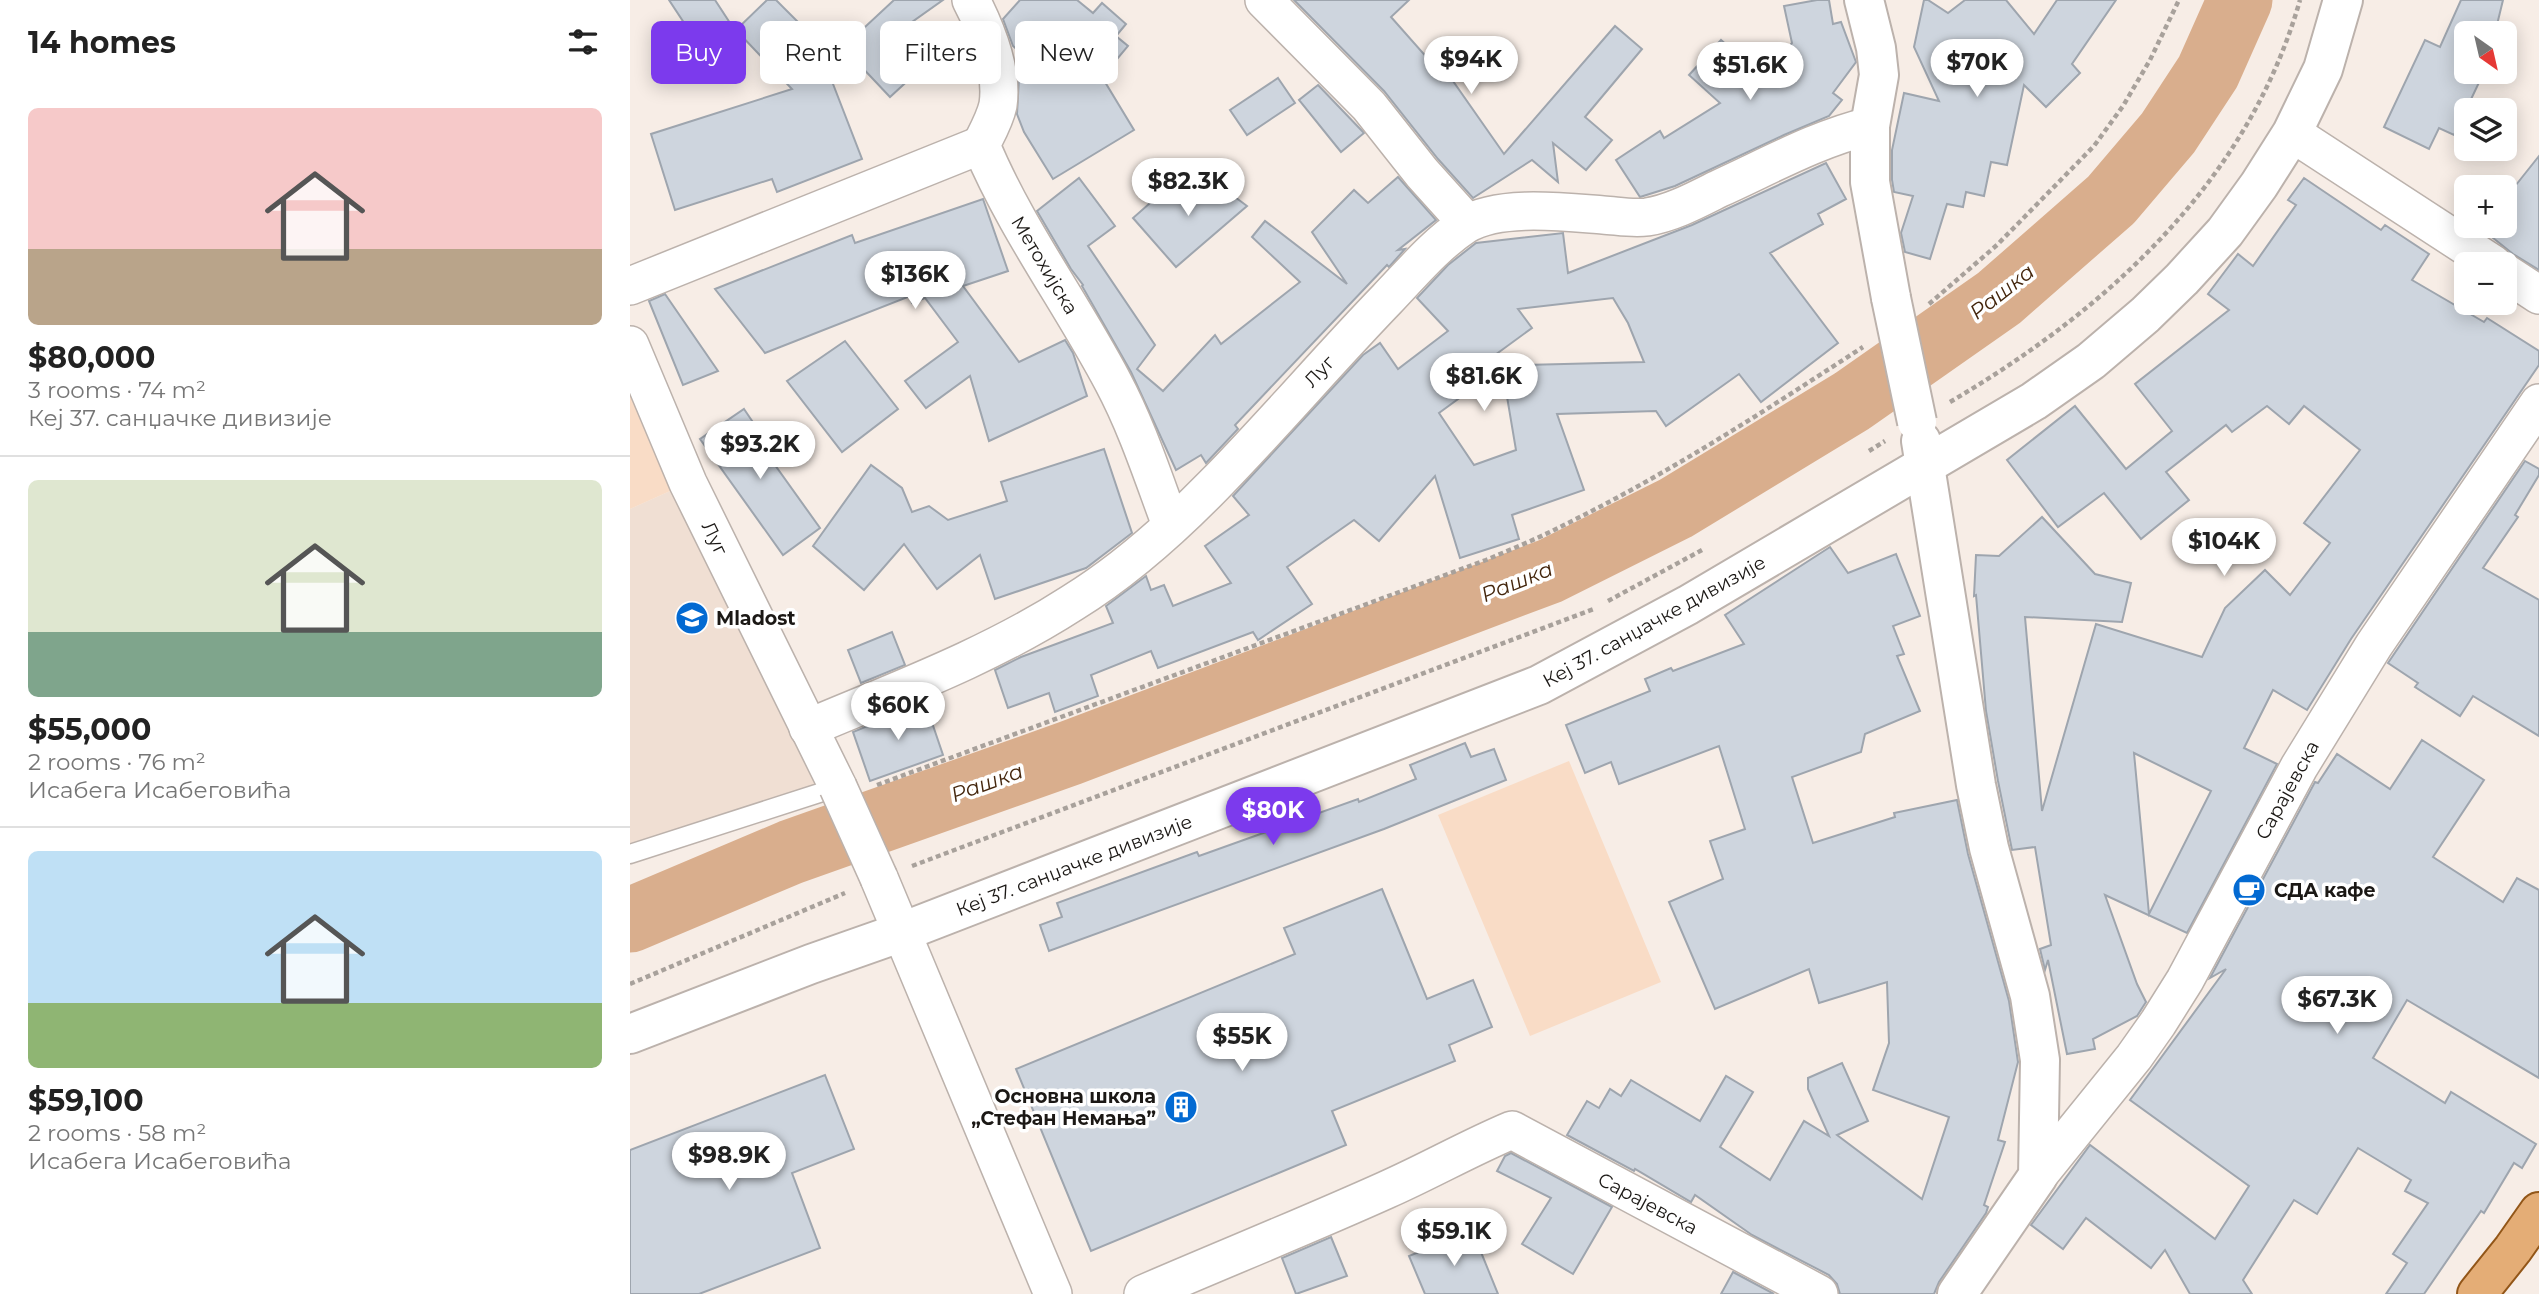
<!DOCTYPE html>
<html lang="en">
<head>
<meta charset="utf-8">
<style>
  body { margin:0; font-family:Montserrat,sans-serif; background:#f6f6f6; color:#222; height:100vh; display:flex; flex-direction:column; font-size:26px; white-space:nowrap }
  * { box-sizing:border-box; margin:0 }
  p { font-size:23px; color:#767676 }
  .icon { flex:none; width:38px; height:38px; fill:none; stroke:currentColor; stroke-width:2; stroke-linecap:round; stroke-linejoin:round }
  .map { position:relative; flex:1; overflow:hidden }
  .panel { display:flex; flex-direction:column; background:#fff; width:630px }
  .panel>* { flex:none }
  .hud { position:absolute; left:21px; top:21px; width:665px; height:63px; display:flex; gap:14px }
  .needle { width:46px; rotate:146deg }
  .tools { position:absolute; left:1824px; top:21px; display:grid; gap:14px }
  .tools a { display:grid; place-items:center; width:63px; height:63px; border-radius:10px; background:#fff; box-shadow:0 4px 18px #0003; font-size:35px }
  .price { position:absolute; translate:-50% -60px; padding:0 16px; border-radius:24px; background:#fff; color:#222; font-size:23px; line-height:46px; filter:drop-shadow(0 2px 4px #0008) }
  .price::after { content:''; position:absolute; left:50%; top:42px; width:21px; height:16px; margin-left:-10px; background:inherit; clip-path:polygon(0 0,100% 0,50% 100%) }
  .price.active { background:#7c3aed; color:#fff }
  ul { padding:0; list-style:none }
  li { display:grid; align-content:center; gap:14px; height:371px; padding:0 28px }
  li+li { border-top:2px solid #e0e0e0 }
  li span { display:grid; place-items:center; height:217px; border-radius:10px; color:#555 }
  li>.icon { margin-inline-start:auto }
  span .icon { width:126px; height:126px; fill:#fffc; stroke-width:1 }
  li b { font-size:30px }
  h2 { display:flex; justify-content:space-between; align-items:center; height:84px; padding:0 28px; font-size:30px }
  .chip { padding:0 24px; border-radius:10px; background:#fff; box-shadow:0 4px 18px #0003; font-size:24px; line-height:63px }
  .chip.active { background:#7c3aed; color:#fff }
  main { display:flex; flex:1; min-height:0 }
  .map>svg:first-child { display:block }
  .built { fill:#f0dfd3 }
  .green { fill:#f9dcc6 }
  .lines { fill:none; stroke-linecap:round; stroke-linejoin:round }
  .river { stroke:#d9ae8d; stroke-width:65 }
  .building { fill:#ced5de; stroke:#9ea5ae; stroke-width:2; fill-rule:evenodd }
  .service-casing { stroke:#bcb2ac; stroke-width:21 }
  .minor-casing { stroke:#bcb2ac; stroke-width:40 }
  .tertiary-casing { stroke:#bcb2ac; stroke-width:42 }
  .primary-casing { stroke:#925618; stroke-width:42 }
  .path { stroke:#a8a19b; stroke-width:4.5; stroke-dasharray:5 3.5; stroke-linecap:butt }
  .service { stroke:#fff; stroke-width:18 }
  .minor { stroke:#fff; stroke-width:37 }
  .tertiary { stroke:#fff; stroke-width:38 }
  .primary { stroke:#e4ad76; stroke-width:38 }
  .minor-bridge-casing { stroke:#bcb2ac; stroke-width:40; stroke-linecap:butt }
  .tertiary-bridge-casing { stroke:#bcb2ac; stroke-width:42; stroke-linecap:butt }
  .minor-bridge { stroke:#fff; stroke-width:37 }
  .tertiary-bridge { stroke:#fff; stroke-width:38 }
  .labels { text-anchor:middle; stroke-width:7; stroke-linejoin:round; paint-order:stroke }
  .street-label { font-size:19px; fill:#1b1815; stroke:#fff }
  .poi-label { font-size:19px; font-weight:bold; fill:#1b1815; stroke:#fff; text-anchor:start }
  .water-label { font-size:21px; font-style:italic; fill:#44260d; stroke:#fff }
</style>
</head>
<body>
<main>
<section class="panel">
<h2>14 homes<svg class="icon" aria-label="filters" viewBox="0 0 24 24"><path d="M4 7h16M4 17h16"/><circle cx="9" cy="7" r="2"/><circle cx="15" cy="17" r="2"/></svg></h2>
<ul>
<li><span style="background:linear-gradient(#f6c9c9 65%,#b9a48a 0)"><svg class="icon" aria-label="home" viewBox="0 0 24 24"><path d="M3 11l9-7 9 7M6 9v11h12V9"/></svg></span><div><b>$80,000</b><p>3 rooms · 74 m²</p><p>Кеј 37. санџачке дивизије</p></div></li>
<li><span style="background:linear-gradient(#dfe7d0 70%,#7fa58c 0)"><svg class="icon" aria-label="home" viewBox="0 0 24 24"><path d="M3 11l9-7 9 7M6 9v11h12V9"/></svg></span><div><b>$55,000</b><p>2 rooms · 76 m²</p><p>Исабега Исабеговића</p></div></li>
<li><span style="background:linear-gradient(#bfe0f5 70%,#8fb573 0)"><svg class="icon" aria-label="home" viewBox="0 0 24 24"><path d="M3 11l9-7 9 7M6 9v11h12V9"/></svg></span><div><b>$59,100</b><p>2 rooms · 58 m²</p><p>Исабега Исабеговића</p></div></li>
</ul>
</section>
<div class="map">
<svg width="1909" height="1294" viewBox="0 0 1909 1294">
  <rect width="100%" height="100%" fill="#f7ede6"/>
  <path class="built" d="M 58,483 L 208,787 L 0,854 L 0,509 Z"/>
  <g class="green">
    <path d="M 0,345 L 58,483 L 0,509 Z"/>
    <path d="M 939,761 L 1031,982 L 900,1036 L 808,815 Z"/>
  </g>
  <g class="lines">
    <path class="river" d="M 0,920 L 161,852 L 440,753 L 920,571 L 1046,508 L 1222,401 L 1369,298 L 1481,200 L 1538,133 L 1578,72 L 1610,0"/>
  </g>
  <g class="building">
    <path d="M 39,0 L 85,0 L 100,23 L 68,44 Z"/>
    <path d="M 137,0 L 146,0 L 186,40 L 232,159 L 147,192 L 142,179 L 45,210 L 21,134 L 162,89 L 106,30 Z"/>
    <path d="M 264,0 L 313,0 L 268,32 L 297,63 L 260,97 L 227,62 L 219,67 L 207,53 Z"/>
    <path d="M 390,0 L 447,0 L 463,13 L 472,3 L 496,24 L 486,36 L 498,46 L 472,77 L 504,130 L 423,179 L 394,132 L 387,114 L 389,78 L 410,70 L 383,46 L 373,19 Z"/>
    <path d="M 664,0 L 779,0 L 761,17 L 814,77 L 818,74 L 874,154 L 985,26 L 1012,49 L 955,117 L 982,140 L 956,170 L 923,143 L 928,182 L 902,160 L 843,198 L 808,159 L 754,91 Z"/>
    <path d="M 1187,0 L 1199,0 L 1203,24 L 1211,22 L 1226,62 L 1203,93 L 1212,100 L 1199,116 L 1154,135 L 1045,186 L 1010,197 L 986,160 L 1030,131 L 1034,138 L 1090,103 L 1059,75 L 1091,40 L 1133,78 L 1162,43 L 1154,6 Z"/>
    <path d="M 1294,0 L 1298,0 L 1318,13 L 1335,0 L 1376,0 L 1404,34 L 1427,0 L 1486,0 L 1442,64 L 1450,73 L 1416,107 L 1394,85 L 1377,165 L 1361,162 L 1354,196 L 1336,192 L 1333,207 L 1317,204 L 1300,259 L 1275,252 L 1271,233 L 1283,196 L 1264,192 L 1262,180 L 1262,150 L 1274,93 L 1309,101 L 1284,47 Z"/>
    <path d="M 1831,0 L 1873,0 L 1865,33 L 1836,33 L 1836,72 L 1854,72 L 1824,135 L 1809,128 L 1799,149 L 1754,127 L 1795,40 L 1810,47 Z"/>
    <path d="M 648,78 L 665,103 L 617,135 L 600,110 Z"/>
    <path d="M 688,85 L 734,133 L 711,152 L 669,100 Z"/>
    <path d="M 1909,156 L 1909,270 L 1883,254 L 1852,229 L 1854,226 L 1874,226 L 1874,200 Z"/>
    <path d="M 1196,163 L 1216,199 L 1188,214 L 1193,224 L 1140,253 L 1208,343 L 1131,402 L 1109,374 L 1036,426 L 1026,411 L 927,414 L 954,490 L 882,515 L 889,539 L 830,558 L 805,476 L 749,541 L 724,520 L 657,567 L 682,604 L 628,640 L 623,632 L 528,668 L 521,651 L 461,675 L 468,696 L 425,712 L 419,693 L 378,708 L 365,670 L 391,657 L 483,623 L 476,606 L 516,576 L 521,590 L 534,585 L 543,606 L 601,583 L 575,546 L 619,515 L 603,496 L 733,355 L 750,343 L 768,369 L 818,331 L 787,298 L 818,265 L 846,243 L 933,233 L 938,273 L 1062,225 ZM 983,298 L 998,323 L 1014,362 L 850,366 L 902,328 L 888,309 ZM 872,367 L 886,450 L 844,465 L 809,413 Z"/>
    <path d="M 577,176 L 617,206 L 546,267 L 503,218 L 544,182 L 559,198 Z"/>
    <path d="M 768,177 L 806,220 L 768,250 L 775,249 L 759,267 L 757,265 L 605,425 L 608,429 L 576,463 L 571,455 L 546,470 L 501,372 L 452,286 L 453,285 L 441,269 L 407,211 L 449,178 L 485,226 L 458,246 L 525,345 L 507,369 L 533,391 L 585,335 L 591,344 L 670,282 L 622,237 L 635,221 L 717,284 L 682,232 L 724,190 L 738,203 Z"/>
    <path d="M 1674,178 L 1751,230 L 1755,225 L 1799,254 L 1782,280 L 1854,322 L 1857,318 L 1909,351 L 1909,365 L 1721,639 L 1677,710 L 1643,690 L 1614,748 L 1647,764 L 1557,933 L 1475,895 L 1507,984 L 1516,1002 L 1507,1016 L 1463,1039 L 1465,1049 L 1437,1054 L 1418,960 L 1415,970 L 1410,949 L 1421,945 L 1405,847 L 1382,850 L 1368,781 L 1356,711 L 1346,595 L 1344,596 L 1346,555 L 1369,556 L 1412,517 L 1465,574 L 1501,583 L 1492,622 L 1395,617 L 1412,811 L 1466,624 L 1572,657 L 1595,608 L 1635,570 L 1660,595 L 1700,543 L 1674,523 L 1730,450 L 1674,406 L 1659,424 L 1637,406 L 1602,432 L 1596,425 L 1536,472 L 1559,500 L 1511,539 L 1474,493 L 1428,527 L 1377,460 L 1445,406 L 1496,469 L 1542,431 L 1505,384 L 1599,310 L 1578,294 L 1608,254 L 1623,266 L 1666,205 L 1658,200 ZM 1504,753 L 1581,791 L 1519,914 Z"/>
    <path d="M 353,199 L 378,271 L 333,286 L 389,362 L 435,340 L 443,353 L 457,396 L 359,441 L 340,376 L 296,408 L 275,381 L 328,342 L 295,298 L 282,303 L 280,296 L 135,353 L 85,289 L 222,235 L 225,243 Z"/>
    <path d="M 35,294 L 88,371 L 53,385 L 19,301 Z"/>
    <path d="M 215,341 L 268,409 L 212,452 L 157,381 Z"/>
    <path d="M 114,409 L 150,462 L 145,465 L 190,528 L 153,555 L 70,439 Z"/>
    <path d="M 474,449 L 502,533 L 456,568 L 365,599 L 350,555 L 307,589 L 274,544 L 234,590 L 183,546 L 241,465 L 272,488 L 282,512 L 299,506 L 318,520 L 377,501 L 371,482 Z"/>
    <path d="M 1895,461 L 1909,469 L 1909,475 L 1885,515 L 1888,517 L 1853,568 L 1909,600 L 1909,736 L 1843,696 L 1830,716 L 1785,687 L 1788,683 L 1758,663 Z"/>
    <path d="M 1200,547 L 1218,573 L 1266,554 L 1290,616 L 1263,626 L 1274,654 L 1267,656 L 1290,711 L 1235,734 L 1231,752 L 1162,777 L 1183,843 L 1265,817 L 1264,813 L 1327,800 L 1338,854 L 1379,1001 L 1388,1062 L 1368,1140 L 1375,1142 L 1354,1205 L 1358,1207 L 1356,1213 L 1309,1282 L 1304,1294 L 1210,1294 L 1207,1284 L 1199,1275 L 1122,1235 L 1065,1195 L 1061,1202 L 1005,1169 L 1004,1171 L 937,1135 L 957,1101 L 969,1108 L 980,1089 L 991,1096 L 1001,1080 L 1070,1121 L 1096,1076 L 1123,1092 L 1090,1147 L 1140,1180 L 1174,1121 L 1199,1136 L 1178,1089 L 1178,1078 L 1212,1063 L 1238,1121 L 1207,1135 L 1292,1199 L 1319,1117 L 1243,1090 L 1259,1043 L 1257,982 L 1189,1003 L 1179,969 L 1085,1009 L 1039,902 L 1093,879 L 1080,841 L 1115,829 L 1089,746 L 989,784 L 981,762 L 955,773 L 936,725 L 1020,691 L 1015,679 L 1041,668 L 1043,671 L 1114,644 L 1095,615 Z"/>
    <path d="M 262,632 L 275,665 L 231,683 L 218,650 Z"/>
    <path d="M 295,702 L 313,755 L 240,781 L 223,732 Z"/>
    <path d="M 1792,740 L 1854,780 L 1803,857 L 1873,902 L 1887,878 L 1909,890 L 1909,1078 L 1777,1000 L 1743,1058 L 1815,1103 L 1821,1092 L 1906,1144 L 1892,1168 L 1884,1163 L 1854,1213 L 1851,1211 L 1794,1294 L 1756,1294 L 1777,1263 L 1763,1254 L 1798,1203 L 1775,1191 L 1781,1180 L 1728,1148 L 1687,1214 L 1664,1200 L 1613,1280 L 1622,1294 L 1560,1294 L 1535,1250 L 1521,1268 L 1456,1218 L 1433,1249 L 1401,1225 L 1460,1145 L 1585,1239 L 1619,1186 L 1500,1100 L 1596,969 L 1580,978 L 1685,782 L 1688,783 L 1707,754 L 1760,789 Z"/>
    <path d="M 835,743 L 841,757 L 864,749 L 876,780 L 754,829 L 419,951 L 410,925 L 432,917 L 427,903 L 567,852 L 569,856 L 728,799 L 729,802 L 786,779 L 780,765 Z"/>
    <path d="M 752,889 L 797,999 L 843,980 L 862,1027 L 819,1045 L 825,1061 L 702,1111 L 716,1145 L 461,1251 L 386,1069 L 665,954 L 654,928 Z"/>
    <path d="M 195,1075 L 224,1149 L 162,1173 L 190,1248 L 69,1294 L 0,1294 L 0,1150 Z"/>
    <path d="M 881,1153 L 982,1207 L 943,1274 L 892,1244 L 921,1198 L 867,1171 L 875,1156 Z"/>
    <path d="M 842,1230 L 868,1294 L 795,1294 L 779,1256 Z"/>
    <path d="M 701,1237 L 717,1276 L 666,1294 L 652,1258 Z"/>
    <path d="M 1103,1272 L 1144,1294 L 1091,1294 Z"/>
  </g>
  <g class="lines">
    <defs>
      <path id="service" d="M 0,854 L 208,787"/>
      <g id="minor">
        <path d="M 341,0 C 356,29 373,71 368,105 C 365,119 357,133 351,145 C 386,229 441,302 483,382 C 507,427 523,477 541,525"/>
        <path d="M 634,0 L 739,106 L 792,173 L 837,223"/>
        <path d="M 1662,133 L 1863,264"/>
        <path d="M 1874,272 L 1909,295"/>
        <path d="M 0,286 L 351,145"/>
        <path d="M 0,345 L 58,483 L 208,787"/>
        <path d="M 178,728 C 268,690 360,656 442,603 C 494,571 541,529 584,485 C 643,425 698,360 757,299 C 781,274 806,244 835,225 C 869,204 934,212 973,215 C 988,216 1002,219 1017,217 C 1042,213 1066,200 1088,189 C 1139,166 1186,139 1240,126"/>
        <path d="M 249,878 L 423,1294"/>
        <path d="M 1408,1176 L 1504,1057 L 1528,1023 L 1555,980 L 1669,767 L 1744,645 L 1909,403"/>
        <path d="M 513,1294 C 594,1259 676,1226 756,1190 C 799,1171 839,1148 882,1130 L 1189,1294"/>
      </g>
      <g id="tertiary">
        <path d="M 1234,0 L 1246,48 L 1249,75 L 1240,126 L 1240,182 L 1261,298"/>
        <path d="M 1291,441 L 1346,785 L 1359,848 L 1400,996 L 1410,1060 L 1408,1176 L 1327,1294"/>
        <path d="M 0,1034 L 181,964 L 272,932 L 909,685 L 1058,605 L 1404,401 L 1461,361 L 1515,315 L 1552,279 L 1595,232 L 1629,185 L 1662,133 L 1693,69 L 1713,0"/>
      </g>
      <path id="primary" d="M 1847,1294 L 1883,1249 L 1909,1212"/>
    </defs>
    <use href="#service" class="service-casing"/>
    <use href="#minor" class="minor-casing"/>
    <use href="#tertiary" class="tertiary-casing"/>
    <use href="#primary" class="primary-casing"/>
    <g class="path">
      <path d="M 1299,304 L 1367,245 L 1464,146 L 1493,106 L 1520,60 L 1549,0"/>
      <path d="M 1320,402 C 1478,309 1618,182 1670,0"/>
      <path d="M 1239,451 L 1255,441"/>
      <path d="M 978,601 L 1072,550"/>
      <path d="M 247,785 L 856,560 C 882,549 909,538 934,525 C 1038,474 1136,410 1233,347"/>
      <path d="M 282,866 L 964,609"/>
      <path d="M 0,984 L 215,893"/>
    </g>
    <use href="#service" class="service"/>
    <use href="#minor" class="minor"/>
    <use href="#tertiary" class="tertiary"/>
    <use href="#primary" class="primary"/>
    <defs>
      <path id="minor-bridge" d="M 208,787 L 249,878"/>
      <path id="tertiary-bridge" d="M 1261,298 L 1287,422"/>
    </defs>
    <use href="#minor-bridge" class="minor-bridge-casing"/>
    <use href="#tertiary-bridge" class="tertiary-bridge-casing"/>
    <use href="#minor-bridge" class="minor-bridge"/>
    <use href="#tertiary-bridge" class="tertiary-bridge"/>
  </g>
  <defs>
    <symbol id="school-disc" viewBox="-11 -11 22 22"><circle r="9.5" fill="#036ad2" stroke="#fff"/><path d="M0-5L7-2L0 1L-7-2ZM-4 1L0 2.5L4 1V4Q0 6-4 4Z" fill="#fff"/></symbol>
    <symbol id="cafe-disc" viewBox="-11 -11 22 22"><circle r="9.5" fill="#036ad2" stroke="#fff"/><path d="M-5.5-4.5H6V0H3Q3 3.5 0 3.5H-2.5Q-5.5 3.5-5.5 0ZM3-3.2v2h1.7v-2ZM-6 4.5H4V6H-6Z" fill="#fff"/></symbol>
    <symbol id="building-disc" viewBox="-11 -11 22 22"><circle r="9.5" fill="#036ad2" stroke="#fff"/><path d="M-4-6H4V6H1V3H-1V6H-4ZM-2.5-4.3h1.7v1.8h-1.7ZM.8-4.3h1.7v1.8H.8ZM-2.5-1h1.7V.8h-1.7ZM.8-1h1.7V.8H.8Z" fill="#fff"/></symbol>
  </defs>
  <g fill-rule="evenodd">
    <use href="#school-disc" x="43" y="599" width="38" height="38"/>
    <use href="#cafe-disc" x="1600" y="871" width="38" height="38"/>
    <use href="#building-disc" x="532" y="1088" width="38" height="38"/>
  </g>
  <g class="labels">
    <g class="street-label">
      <text transform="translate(415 265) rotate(59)" y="7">Метохијска</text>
      <text transform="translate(689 371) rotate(-47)" y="7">Луг</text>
      <text transform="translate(85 538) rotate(64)" y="7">Луг</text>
      <text transform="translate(1024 621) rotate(-29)" y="7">Кеј 37. санџачке дивизије</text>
      <text transform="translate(1657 790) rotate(-61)" y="7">Сарајевска</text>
      <text transform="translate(444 865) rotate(-21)" y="7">Кеј 37. санџачке дивизије</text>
      <text transform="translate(1018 1203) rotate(28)" y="7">Сарајевска</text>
    </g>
    <g class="poi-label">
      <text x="86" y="625">Mladost</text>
      <text x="1644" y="897">СДА кафе</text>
      <text x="526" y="1103" text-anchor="end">Основна школа<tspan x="526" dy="22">„Стефан Немања”</tspan></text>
    </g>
    <g class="water-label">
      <text transform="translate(1372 292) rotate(-38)" y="7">Рашка</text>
      <text transform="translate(887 582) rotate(-22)" y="7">Рашка</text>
      <text transform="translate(357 783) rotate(-20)" y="7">Рашка</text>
    </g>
  </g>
</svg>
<div class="tools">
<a><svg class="needle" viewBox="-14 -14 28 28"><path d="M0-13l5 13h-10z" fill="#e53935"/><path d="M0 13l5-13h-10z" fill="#767676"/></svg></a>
<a><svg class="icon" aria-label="layers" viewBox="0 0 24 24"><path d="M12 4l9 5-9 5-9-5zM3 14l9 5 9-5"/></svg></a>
<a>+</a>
<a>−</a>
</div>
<b class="price" style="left:841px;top:96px">$94K</b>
<b class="price" style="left:1347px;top:99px">$70K</b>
<b class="price" style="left:1120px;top:102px">$51.6K</b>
<b class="price" style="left:558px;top:218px">$82.3K</b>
<b class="price" style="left:285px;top:311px">$136K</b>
<b class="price" style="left:854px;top:413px">$81.6K</b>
<b class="price" style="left:130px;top:481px">$93.2K</b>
<b class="price" style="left:1594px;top:578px">$104K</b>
<b class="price" style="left:268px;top:742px">$60K</b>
<b class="price active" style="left:643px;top:847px">$80K</b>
<b class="price" style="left:1707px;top:1036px">$67.3K</b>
<b class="price" style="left:612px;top:1073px">$55K</b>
<b class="price" style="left:99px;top:1192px">$98.9K</b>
<b class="price" style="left:824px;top:1268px">$59.1K</b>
<div class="hud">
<a class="chip active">Buy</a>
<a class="chip">Rent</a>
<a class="chip">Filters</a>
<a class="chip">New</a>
</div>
</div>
</main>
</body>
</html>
